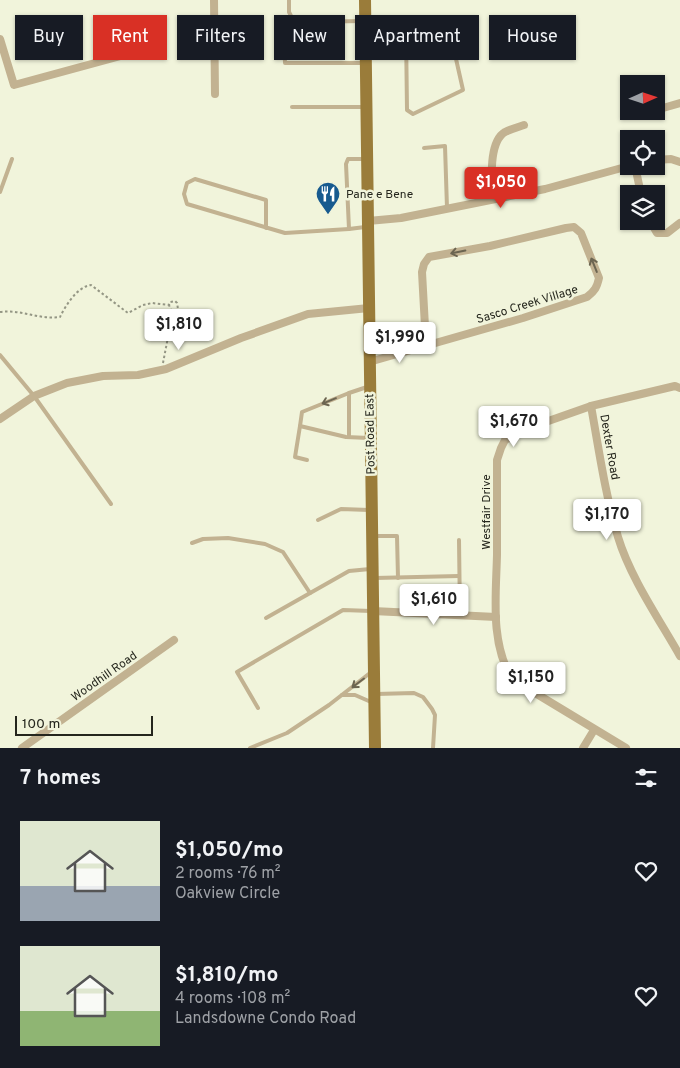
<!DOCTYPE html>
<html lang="en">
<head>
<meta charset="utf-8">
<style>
  body { margin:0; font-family:Overpass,sans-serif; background:#242831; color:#f1f3f6; height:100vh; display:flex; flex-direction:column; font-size:19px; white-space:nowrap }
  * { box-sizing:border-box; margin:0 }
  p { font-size:16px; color:#9ea1a6 }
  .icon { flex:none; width:28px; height:28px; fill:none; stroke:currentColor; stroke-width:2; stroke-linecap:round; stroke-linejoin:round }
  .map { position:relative; height:748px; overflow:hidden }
  .panel { display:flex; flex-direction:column; background:#171b24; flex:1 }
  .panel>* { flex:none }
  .banner { position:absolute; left:15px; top:15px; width:650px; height:45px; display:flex; gap:10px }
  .needle { width:32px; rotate:87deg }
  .buttons { position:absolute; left:620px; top:75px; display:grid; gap:10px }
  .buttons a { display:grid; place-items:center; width:45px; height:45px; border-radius:0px; background:#171b24; box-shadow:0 1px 4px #0004; font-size:25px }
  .scale { position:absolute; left:15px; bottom:12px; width:138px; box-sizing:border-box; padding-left:5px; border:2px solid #25261d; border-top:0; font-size:14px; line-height:18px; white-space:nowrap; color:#25261d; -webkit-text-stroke:4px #f1f4db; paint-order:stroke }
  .price { position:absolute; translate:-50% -42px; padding:0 11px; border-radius:5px; background:#fff; color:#222; font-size:16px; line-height:32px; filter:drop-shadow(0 1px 2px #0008) }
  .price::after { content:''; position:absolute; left:50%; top:30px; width:15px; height:11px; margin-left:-8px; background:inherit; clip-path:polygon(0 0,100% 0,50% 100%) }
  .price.current { background:#d93025; color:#fff }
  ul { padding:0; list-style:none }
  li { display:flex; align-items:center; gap:15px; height:125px; padding:0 20px }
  li span { display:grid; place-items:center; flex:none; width:140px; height:100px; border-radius:0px; color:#555 }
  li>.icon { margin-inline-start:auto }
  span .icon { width:60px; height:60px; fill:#fffc; stroke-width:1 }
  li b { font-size:21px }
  h2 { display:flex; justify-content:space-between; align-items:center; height:60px; padding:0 20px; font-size:21px }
  .chip { padding:0 18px; border-radius:0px; background:#171b24; box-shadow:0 1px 4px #0004; font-size:18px; line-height:45px }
  .chip.current { background:#d93025; color:#fff }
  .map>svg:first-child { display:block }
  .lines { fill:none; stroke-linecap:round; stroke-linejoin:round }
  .path { stroke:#949684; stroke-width:2; stroke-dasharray:2.5 2.5; stroke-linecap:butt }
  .service { stroke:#c2b291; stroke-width:4 }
  .minor { stroke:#c2b291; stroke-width:8 }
  .primary { stroke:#9a7c3a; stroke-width:12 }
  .oneway { stroke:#6c6551 }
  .labels { text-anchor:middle; stroke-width:5; stroke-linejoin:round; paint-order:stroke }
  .poi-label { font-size:12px; fill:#25261d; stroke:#f1f4db; text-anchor:start }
  .street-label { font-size:12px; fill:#25261d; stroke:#f1f4db }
</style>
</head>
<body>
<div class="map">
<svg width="680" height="748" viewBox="0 0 680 748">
  <rect width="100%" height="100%" fill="#f1f4db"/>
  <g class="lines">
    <g class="path">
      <path d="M 0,312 C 21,309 39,320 60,317 C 66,305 77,287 91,285 L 128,313 L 143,305 L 152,303 L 169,305 L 170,302 L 175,301 L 177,303 L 178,309 L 176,311 L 171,310 L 169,305"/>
      <path d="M 163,363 L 173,311"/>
    </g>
    <g class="service">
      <path d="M 289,0 L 289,12 L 293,20 L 299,22 L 364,21"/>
      <path d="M 367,33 L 406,32 L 407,110 L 413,114 L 463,90 L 454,50 L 429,45 L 406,32"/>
      <path d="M 284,41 L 285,63 L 363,63"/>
      <path d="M 292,107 L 364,107"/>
      <path d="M 424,148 L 445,146 L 447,208"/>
      <path d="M 365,159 L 348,159 L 346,164 L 349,229 L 365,227"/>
      <path d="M 0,192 L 12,159"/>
      <path d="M 266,228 L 266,200 L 195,179 L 187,183 L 184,194 L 187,204 L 285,233 L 349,229"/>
      <path d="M 0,355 L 34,396 L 111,504"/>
      <path d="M 349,393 L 367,387"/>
      <path d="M 300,426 L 295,457 L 307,460"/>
      <path d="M 349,437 L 349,393 L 302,412 L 300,426 L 346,437 L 369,438"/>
      <path d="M 318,520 L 341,509 L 369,510"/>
      <path d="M 374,536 L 397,536 L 398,578"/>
      <path d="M 459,540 L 460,616"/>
      <path d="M 192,543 L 203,539 L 228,538 L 265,544 L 283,552 L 310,593"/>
      <path d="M 375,578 L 459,576"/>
      <path d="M 266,618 L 349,571 L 370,569"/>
      <path d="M 376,694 L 414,693 L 423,697 L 432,709 L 435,715 L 433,748"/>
      <path d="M 342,695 L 355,695 L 371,702"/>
      <path d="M 258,708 L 237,672 L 343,610 L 371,611"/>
      <path d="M 250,748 L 287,733 L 329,705 L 370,673"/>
    </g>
    <g class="minor">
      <path d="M 214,0 L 215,94"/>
      <path d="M 0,39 L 14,85 L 150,48"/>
      <path d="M 656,110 L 680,103"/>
      <path d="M 636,113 L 651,111"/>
      <path d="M 656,160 L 671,159 L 680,162"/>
      <path d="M 635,166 L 641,194"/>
      <path d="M 492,199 C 492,182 488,142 505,132 C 511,129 518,127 524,125"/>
      <path d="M 368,221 L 401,218 L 545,189 L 629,166"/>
      <path d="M 650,221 L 657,233 L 667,233 L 680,223"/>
      <path d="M 369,362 L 523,318 L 587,297 C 595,291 597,287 599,278 L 581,233 L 574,227 L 566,228 L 490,246 L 429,257 L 424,264 L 422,272 L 426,345"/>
      <path d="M 591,406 C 599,450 605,494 618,537 C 630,577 659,619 680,656"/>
      <path d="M 0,419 L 34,396 L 67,383 L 103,376 L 138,375 L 166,369 L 241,338 L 308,314 L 369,308"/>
      <path d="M 373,611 L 496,617"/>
      <path d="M 22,748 L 174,640"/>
      <path d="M 583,748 L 594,730"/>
      <path d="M 626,748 L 512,679 C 490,643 496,596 497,555 C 497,524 497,492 497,460 L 501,448 L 505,440 L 537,425 L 591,406 L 675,386 L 680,388"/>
    </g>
    <path class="primary" d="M 365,0 L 375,748"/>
  </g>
  <defs><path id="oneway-shaft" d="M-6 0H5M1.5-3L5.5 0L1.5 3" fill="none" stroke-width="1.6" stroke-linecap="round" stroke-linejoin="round" transform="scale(1.25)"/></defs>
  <g class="oneway">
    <use href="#oneway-shaft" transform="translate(458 252) rotate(169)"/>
    <use href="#oneway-shaft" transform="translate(594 265) rotate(-112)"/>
    <use href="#oneway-shaft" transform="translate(329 401) rotate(158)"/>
    <use href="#oneway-shaft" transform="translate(358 683) rotate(143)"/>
  </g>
  <defs>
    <symbol id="restaurant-pin" viewBox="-11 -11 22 30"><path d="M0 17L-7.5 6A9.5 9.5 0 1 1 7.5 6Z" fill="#175a8f" stroke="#f1f4db"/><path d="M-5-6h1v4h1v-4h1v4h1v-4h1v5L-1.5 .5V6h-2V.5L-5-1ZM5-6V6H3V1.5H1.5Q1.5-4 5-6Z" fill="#fff"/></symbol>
  </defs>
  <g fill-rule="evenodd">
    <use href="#restaurant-pin" x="314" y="180" width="28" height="38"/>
  </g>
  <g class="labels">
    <g class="poi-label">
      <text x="346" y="198">Pane e Bene</text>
    </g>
    <g class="street-label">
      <text transform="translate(527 304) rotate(-17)" y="4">Sasco Creek Village</text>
      <text transform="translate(370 434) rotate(-91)" y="4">Post Road East</text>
      <text transform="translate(610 447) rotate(80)" y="4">Dexter Road</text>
      <text transform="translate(486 512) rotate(-90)" y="4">Westfair Drive</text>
      <text transform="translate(104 676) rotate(-35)" y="4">Woodhill Road</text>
    </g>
  </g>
</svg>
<div class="buttons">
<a><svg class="needle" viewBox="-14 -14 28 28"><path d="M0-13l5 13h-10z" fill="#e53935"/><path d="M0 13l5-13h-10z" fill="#9ea1a6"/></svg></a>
<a><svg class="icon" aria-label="locate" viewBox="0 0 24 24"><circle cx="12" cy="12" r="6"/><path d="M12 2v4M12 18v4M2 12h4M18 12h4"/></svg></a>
<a><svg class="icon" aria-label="layers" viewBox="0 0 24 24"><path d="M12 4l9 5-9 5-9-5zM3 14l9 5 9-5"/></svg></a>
</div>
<div class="scale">100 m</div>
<b class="price current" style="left:501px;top:209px">$1,050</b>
<b class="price" style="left:179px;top:351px">$1,810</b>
<b class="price" style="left:400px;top:364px">$1,990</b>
<b class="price" style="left:514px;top:448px">$1,670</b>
<b class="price" style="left:607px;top:541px">$1,170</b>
<b class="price" style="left:434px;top:626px">$1,610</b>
<b class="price" style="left:531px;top:704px">$1,150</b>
<div class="banner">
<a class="chip">Buy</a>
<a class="chip current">Rent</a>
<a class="chip">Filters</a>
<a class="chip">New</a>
<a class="chip">Apartment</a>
<a class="chip">House</a>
</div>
</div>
<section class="panel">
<h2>7 homes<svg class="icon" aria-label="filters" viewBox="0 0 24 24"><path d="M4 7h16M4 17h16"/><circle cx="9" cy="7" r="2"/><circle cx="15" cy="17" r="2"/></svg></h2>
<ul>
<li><span style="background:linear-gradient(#dfe7d0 65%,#9aa5b1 0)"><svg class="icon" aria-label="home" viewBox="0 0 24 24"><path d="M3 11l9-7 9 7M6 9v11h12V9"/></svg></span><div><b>$1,050/mo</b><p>2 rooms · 76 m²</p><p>Oakview Circle</p></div><svg class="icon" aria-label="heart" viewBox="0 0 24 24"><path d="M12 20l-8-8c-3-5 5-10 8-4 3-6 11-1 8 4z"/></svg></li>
<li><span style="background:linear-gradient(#dfe7d0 65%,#8fb573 0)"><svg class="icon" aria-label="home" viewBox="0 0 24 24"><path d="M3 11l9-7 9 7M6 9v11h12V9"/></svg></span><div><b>$1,810/mo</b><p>4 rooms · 108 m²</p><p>Landsdowne Condo Road</p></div><svg class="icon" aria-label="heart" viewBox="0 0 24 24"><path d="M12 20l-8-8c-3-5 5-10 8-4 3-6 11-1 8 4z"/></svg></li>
</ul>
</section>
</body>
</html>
